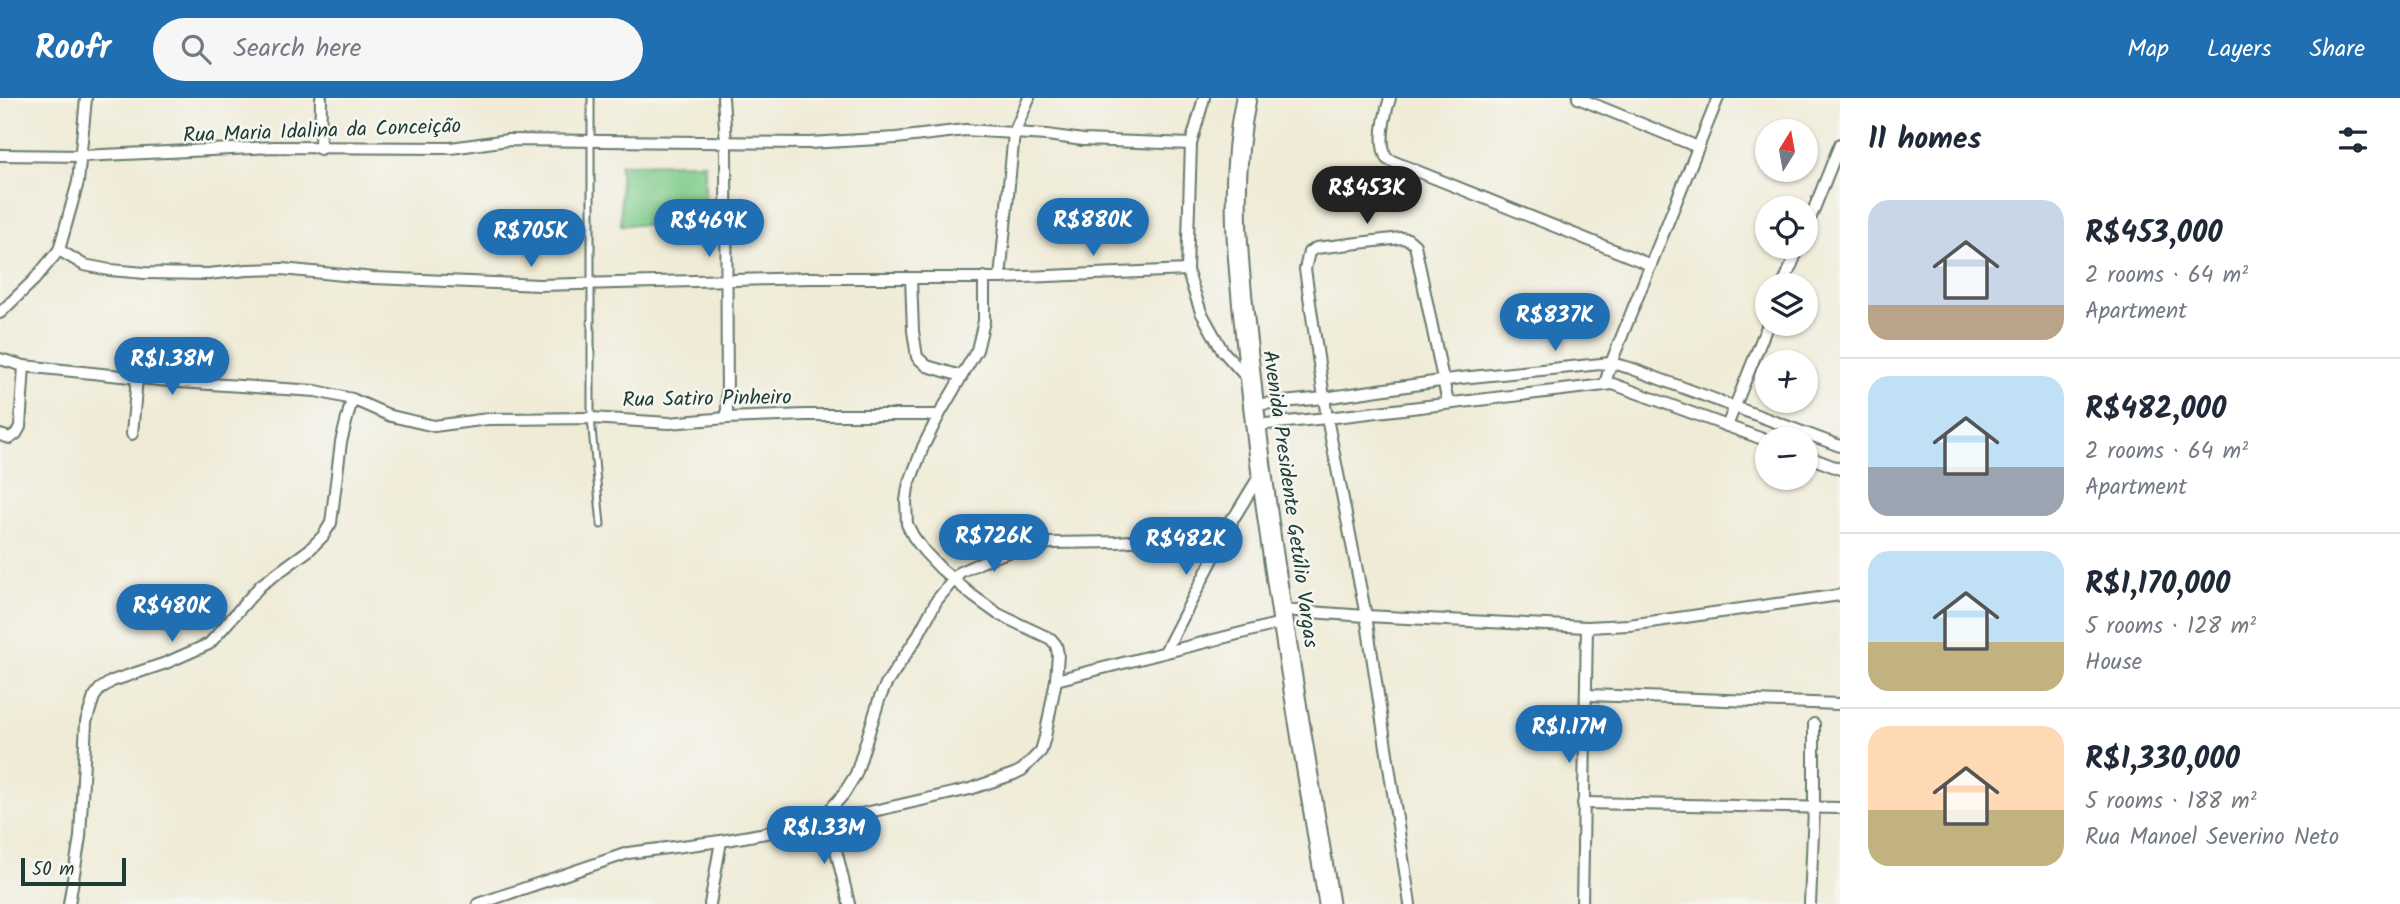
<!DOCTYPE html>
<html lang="en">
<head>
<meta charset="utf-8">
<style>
  body { margin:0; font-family:Kalam,sans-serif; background:#f6f6f7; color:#1f2937; height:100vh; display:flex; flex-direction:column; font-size:26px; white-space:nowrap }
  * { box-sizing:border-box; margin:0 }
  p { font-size:23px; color:#747a83 }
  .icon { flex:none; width:38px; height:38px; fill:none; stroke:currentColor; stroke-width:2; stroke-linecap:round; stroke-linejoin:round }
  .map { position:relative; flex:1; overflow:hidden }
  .sheet { display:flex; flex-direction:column; background:#fff; width:560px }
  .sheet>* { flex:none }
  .needle { width:46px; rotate:11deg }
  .buttons { position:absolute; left:1755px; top:21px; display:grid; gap:14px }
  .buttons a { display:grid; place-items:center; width:63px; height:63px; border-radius:50%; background:#fff; box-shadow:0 2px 5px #0004; font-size:35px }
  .scale { position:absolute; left:21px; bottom:18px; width:105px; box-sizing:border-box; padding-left:7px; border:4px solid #1f3d34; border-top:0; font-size:19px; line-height:24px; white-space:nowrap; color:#1f3d34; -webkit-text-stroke:5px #f6f6f2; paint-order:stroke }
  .price { position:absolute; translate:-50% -60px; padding:0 16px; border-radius:24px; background:#1f6fb2; color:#fff; font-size:23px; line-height:46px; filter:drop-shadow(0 2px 4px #0008) }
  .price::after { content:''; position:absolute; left:50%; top:42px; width:21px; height:16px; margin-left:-10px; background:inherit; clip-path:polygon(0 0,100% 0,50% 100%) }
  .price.current { background:#222; color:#fff }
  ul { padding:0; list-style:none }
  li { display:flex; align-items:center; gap:21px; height:175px; padding:0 28px }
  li+li { border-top:2px solid #e0e1e3 }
  li span { display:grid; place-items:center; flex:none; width:196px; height:140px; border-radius:21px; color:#555 }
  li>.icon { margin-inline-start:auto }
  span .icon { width:84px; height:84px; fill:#fffc; stroke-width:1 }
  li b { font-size:30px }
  h2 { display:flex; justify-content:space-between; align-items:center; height:84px; padding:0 28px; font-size:30px }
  header { display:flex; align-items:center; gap:42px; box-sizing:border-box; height:98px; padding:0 35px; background:#1f6fb2; color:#fff }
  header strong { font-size:33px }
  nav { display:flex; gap:38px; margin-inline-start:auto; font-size:24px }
  .search { width:490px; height:63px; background:#f6f6f7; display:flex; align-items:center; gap:18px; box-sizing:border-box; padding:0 24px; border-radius:38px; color:#747a83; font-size:26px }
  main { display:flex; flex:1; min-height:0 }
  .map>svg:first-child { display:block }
  .green { fill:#7fcb8a; stroke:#4f845f; stroke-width:2 }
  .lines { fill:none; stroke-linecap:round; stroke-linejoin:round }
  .service-casing { stroke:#687a6d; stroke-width:9 }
  .minor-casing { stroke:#687a6d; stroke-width:14 }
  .trunk-casing { stroke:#687a6d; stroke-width:23 }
  .service { stroke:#fff; stroke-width:5 }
  .minor { stroke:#fff; stroke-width:10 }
  .trunk { stroke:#fff; stroke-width:19 }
  .labels { text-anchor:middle; stroke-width:5; stroke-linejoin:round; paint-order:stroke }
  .street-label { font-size:21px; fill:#1f3d34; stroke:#f6f6f2 }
</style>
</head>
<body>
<header>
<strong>Roofr</strong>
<div class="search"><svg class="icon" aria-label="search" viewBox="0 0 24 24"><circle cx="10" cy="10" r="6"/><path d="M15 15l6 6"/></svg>Search here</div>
<nav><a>Map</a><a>Layers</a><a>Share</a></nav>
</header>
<main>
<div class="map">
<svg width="1840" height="806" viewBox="0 0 1840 806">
  <rect width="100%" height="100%" fill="#f6f6f2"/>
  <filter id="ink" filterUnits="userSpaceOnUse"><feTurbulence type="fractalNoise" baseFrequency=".0143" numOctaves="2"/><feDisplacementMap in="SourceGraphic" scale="14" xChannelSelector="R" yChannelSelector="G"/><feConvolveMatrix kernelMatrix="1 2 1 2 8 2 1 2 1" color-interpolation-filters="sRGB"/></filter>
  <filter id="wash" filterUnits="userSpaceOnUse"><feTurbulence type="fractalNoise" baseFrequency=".00686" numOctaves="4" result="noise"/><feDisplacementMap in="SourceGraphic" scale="28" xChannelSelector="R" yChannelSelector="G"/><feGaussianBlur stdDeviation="1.57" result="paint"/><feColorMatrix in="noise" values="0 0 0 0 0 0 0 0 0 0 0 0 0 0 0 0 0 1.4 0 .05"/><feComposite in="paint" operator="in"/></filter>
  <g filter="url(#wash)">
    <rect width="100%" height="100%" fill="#efebd6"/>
    <path class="green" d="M 705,65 L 705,127 L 621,127 L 620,66 Z"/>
  </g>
  <g filter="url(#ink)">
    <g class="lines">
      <defs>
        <path id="service" d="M 591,0 L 591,320 L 601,427"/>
        <g id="minor">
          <path d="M 723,0 L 726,45 L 727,320"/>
          <path d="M 1390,0 C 1385,16 1378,45 1387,61 L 1651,167"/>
          <path d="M 1578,0 L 1698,49"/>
          <path d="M 1191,46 L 1187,172 L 1201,214 L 1222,252 L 1248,281"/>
          <path d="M 320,51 L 321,0"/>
          <path d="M 0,57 L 82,58 L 275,49 L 451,50 L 508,42 L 809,45 L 896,40 L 965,32 L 1047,37 L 1083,42 L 1191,46 L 1204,0"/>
          <path d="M 1806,131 L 1840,46"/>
          <path d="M 59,152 L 84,167 L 110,172 L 145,175 L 208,176 L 247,172 L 282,171 L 374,180 L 539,187 L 809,180 L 1000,180 L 1187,172"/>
          <path d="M 911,180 L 913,233 L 917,259 L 927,268 L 961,278"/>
          <path d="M 1000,180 L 1014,35 L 1029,0"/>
          <path d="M 1783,187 L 1799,149"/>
          <path d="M 0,215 L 34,182 L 59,152 L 78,84 L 86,0"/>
          <path d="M 0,261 L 24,268 L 179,284 L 316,293 L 352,301 L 391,318 L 434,328 L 488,321 L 591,320 L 669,325 L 727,320 L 806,317 L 939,317"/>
          <path d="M 1605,286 L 1611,265 L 1718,0"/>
          <path d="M 1253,307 L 1324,300 L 1461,280 L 1611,265 L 1630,270 L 1840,348"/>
          <path d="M 1256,327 L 1327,320 L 1613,286 L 1768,343"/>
          <path d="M 1727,328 L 1768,226"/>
          <path d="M 132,336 L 137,280"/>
          <path d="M 0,337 L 10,340 L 16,336 L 20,329 L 24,268"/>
          <path d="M 1806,358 L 1840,371"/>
          <path d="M 1282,512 L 1366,518 L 1587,529 L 1629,527 L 1840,497"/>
          <path d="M 1165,554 L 1232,424"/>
          <path d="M 1056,582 L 1285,524"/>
          <path d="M 1588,597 L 1840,606"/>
          <path d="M 1583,705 L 1840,710"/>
          <path d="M 829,723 L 849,806"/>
          <path d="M 817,726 L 843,697 L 856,676 L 879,602 L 886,586 L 916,541 L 937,502 L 960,474 L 993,459 L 1025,449 L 1051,445 L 1117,444 L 1185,439 L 1207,434 L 1224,428 L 1235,418 L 1260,377"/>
          <path d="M 69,806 L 80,739 L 86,624 L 94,599 L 100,591 L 112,583 L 166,565 L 209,546 L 261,487 L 309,452 L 323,438 L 331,425 L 341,344 L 352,301"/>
          <path d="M 478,806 L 628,755 L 721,743 L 817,726 L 970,691 L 1014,676 L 1022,672 L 1041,653 L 1045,639 L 1056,582 L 1058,556 L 1056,547 L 1051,541 L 998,516 L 973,498 L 941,471 L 924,453 L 913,438 L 907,426 L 906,403 L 908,389 L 923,349 L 939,317 L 977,252 L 984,223 L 984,179"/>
          <path d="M 710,806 L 721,743"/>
          <path d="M 1410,806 L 1366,518 L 1327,320 L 1305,171 L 1309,154 L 1316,150 L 1401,140 L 1408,141 L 1415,147 L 1448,305"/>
          <path d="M 1582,806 L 1587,529"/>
          <path d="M 1810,806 L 1814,710 L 1814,626"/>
        </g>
        <path id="trunk" d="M 1246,0 C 1226,96 1241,189 1251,285 C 1270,460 1301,633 1329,806"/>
      </defs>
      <use href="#service" class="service-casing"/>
      <use href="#minor" class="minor-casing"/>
      <use href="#trunk" class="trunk-casing"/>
      <use href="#service" class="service"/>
      <use href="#minor" class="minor"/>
      <use href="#trunk" class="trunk"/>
    </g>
  </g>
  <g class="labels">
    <g class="street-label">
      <text transform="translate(322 32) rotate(-2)" y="7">Rua Maria Idalina da Conceição</text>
      <text transform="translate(707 300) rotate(-1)" y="7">Rua Satiro Pinheiro</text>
      <text transform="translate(1291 401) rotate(82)" y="7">Avenida Presidente Getúlio Vargas</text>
    </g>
  </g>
</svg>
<div class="buttons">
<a><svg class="needle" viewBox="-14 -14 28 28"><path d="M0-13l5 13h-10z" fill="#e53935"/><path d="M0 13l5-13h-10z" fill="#747a83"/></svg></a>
<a><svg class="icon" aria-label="locate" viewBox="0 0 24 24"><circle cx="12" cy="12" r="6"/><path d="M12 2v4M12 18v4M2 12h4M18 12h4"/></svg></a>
<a><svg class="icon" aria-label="layers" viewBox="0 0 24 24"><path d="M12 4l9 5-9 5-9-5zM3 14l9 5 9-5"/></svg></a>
<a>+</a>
<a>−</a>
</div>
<div class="scale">50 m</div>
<b class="price current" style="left:1367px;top:128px">R$453K</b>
<b class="price" style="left:1093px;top:160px">R$880K</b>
<b class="price" style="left:709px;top:161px">R$469K</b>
<b class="price" style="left:531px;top:171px">R$705K</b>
<b class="price" style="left:1555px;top:255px">R$837K</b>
<b class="price" style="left:172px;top:299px">R$1.38M</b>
<b class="price" style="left:994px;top:476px">R$726K</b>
<b class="price" style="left:1186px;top:479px">R$482K</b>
<b class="price" style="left:172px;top:546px">R$480K</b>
<b class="price" style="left:1569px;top:667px">R$1.17M</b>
<b class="price" style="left:824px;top:768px">R$1.33M</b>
</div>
<section class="sheet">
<h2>11 homes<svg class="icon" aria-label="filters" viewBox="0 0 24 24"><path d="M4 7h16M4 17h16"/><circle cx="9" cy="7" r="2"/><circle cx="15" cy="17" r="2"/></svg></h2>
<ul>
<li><span style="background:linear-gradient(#c9d6e8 75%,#b9a48a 0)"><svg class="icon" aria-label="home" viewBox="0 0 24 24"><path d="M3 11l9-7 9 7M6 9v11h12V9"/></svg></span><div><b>R$453,000</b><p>2 rooms · 64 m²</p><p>Apartment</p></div></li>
<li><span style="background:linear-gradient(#bfe0f5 65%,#9aa5b1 0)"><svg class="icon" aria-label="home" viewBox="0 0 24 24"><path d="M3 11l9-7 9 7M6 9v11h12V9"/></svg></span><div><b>R$482,000</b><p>2 rooms · 64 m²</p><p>Apartment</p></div></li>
<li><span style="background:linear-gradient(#bfe0f5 65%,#c2b280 0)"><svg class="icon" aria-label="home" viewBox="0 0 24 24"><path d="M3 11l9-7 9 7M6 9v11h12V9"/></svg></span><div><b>R$1,170,000</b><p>5 rooms · 128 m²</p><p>House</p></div></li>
<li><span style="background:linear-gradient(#ffd9b3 60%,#c2b280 0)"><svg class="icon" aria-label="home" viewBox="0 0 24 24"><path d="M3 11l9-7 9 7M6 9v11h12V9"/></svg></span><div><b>R$1,330,000</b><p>5 rooms · 188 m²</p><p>Rua Manoel Severino Neto</p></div></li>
</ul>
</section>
</main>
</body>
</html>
